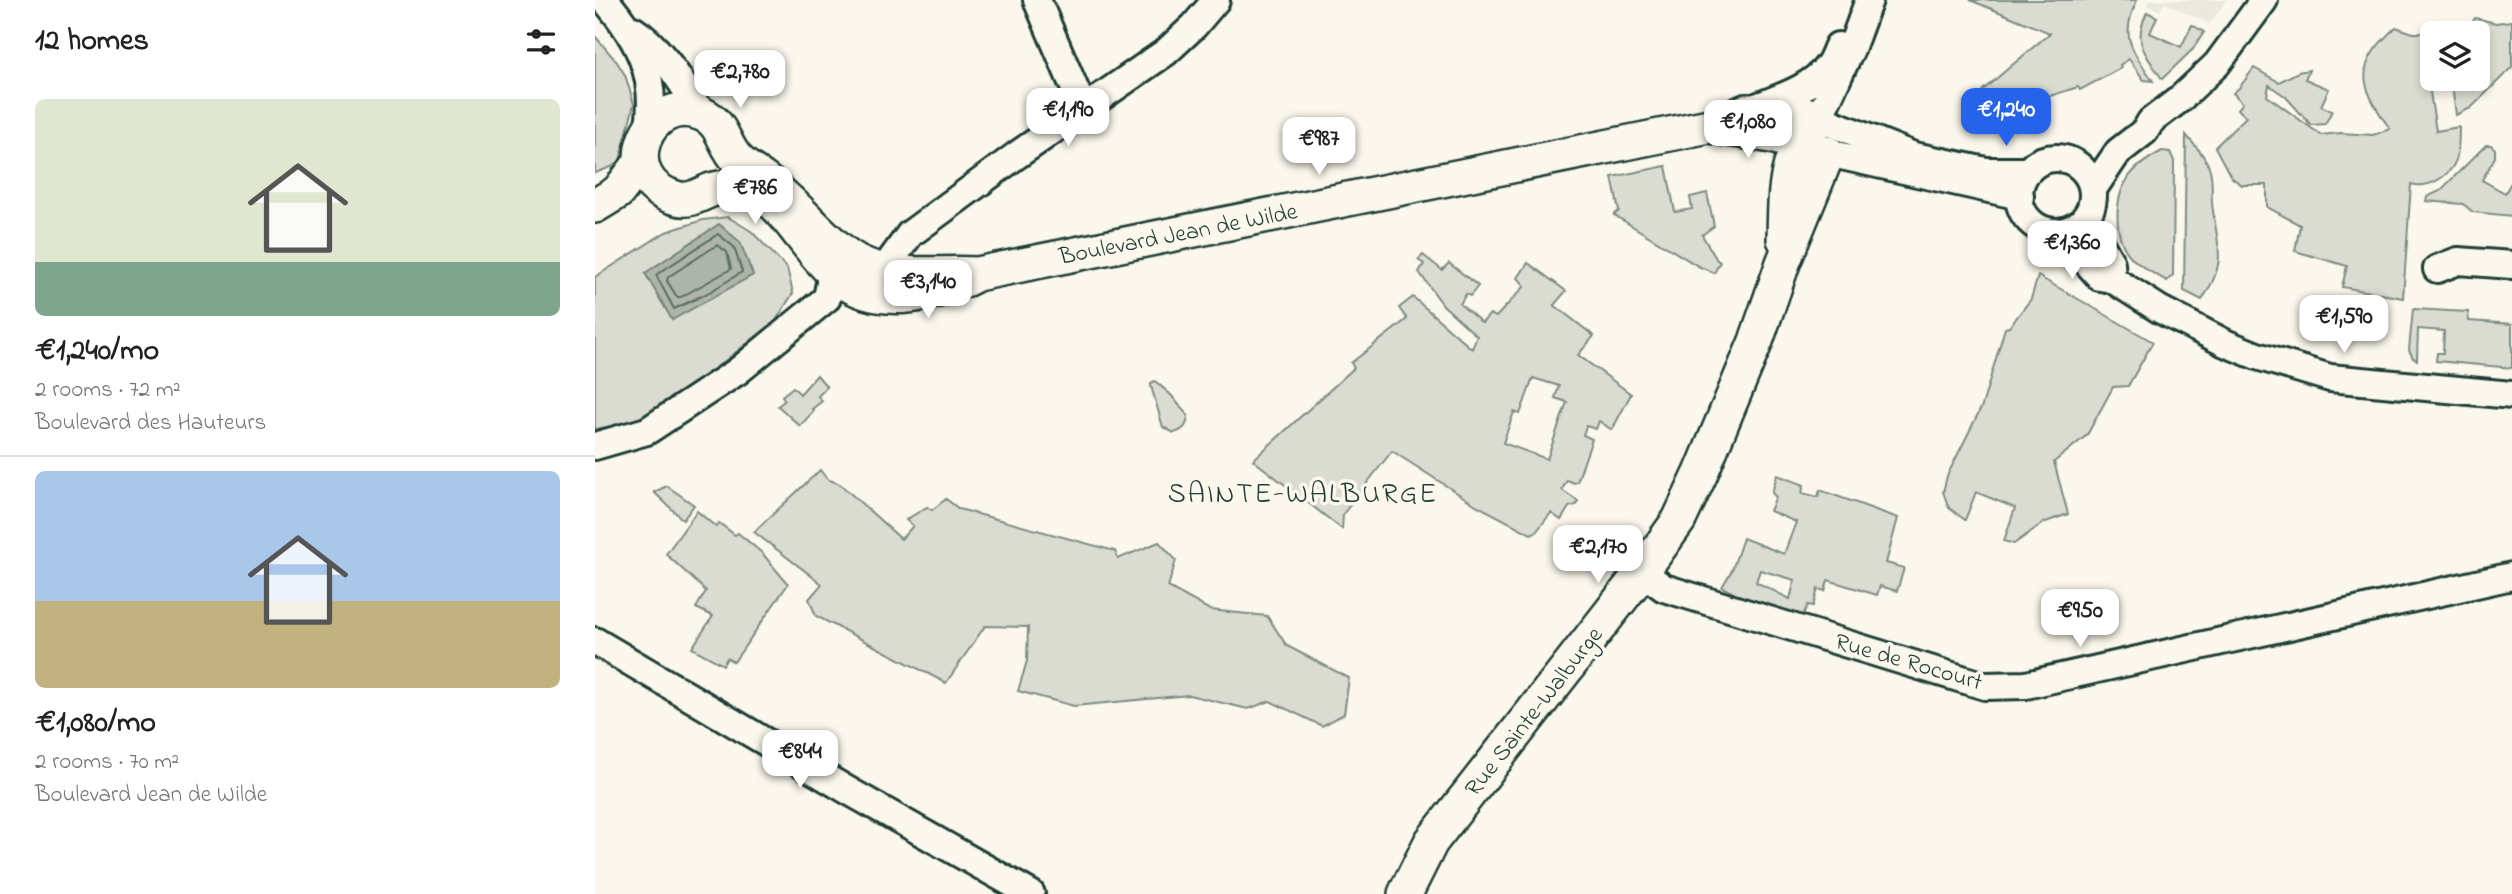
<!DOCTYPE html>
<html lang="en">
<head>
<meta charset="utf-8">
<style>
  body { margin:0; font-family:"Indie Flower",sans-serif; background:#f6f6f6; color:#222; height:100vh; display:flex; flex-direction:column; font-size:26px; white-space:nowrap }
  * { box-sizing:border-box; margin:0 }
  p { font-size:23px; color:#767676 }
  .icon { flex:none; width:38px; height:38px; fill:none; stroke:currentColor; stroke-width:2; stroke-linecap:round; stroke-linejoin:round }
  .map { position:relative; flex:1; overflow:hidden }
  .drawer { display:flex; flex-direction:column; background:#fff; width:595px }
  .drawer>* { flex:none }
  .tools { position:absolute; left:1825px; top:21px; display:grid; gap:14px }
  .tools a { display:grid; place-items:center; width:70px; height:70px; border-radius:10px; background:#fff; box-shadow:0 4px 10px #0003; font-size:35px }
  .price { position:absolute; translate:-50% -60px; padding:0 16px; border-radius:14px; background:#fff; color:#222; font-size:23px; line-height:46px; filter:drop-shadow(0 2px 4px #0008) }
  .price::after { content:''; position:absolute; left:50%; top:42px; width:21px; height:16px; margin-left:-10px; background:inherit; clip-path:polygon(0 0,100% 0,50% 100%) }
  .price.selected { background:#2563eb; color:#fff }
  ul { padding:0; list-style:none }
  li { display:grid; align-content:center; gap:14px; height:371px; padding:0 35px }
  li+li { border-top:2px solid #e0e0e0 }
  li span { display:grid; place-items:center; height:217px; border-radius:10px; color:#555 }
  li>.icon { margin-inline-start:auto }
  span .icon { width:126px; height:126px; fill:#fffc; stroke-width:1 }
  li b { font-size:30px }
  h2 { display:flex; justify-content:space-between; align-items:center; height:84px; padding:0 35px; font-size:30px }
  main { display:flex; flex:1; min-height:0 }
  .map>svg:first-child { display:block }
  .built { fill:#eae9de }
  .green { fill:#dbdcd1; stroke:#7d8c82; stroke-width:2; fill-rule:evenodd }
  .water { fill:#adb4aa; stroke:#74847b; stroke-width:2 }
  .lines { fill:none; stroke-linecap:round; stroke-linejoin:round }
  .shore { stroke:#586d63; stroke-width:2 }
  .minor-casing { stroke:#1f3d34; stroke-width:32 }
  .major-casing { stroke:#1f3d34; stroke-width:38 }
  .minor { stroke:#fbf7ec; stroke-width:26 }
  .major { stroke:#fbf7ec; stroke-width:33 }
  .labels { text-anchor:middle; stroke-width:7; stroke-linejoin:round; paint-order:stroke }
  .street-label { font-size:24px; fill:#1f3d34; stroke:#fbf7ec }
  .quarter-label { font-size:28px; letter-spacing:2px; fill:#1f3d34; stroke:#fbf7ec }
</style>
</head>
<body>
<main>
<section class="drawer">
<h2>12 homes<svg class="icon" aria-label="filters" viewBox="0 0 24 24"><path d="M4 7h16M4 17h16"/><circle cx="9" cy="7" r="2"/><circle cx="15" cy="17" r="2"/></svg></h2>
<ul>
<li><span style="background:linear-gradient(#dfe7d0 75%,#7fa58c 0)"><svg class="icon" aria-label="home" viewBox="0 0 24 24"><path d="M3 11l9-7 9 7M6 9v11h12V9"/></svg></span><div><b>€1,240/mo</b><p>2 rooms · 72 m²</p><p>Boulevard des Hauteurs</p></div></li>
<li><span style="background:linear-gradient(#a9c7e8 60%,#c2b280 0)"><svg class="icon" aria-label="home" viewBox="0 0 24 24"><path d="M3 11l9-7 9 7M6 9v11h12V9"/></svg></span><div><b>€1,080/mo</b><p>2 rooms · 70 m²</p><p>Boulevard Jean de Wilde</p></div></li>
</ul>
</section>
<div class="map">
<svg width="1917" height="894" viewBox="0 0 1917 894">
  <rect width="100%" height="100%" fill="#fbf7ec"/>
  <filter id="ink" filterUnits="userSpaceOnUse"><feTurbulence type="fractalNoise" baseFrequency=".0143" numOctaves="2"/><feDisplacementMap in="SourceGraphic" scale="14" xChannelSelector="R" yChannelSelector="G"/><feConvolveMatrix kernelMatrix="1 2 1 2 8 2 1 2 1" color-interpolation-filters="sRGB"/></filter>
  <g filter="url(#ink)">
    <path class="built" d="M 1555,0 L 1632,0 L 1615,24 L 1570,3 L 1565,11 L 1553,5 Z"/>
    <g class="green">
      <path d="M 1375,0 L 1542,0 C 1524,38 1537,49 1558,81 L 1549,80 L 1534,59 L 1525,65 L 1526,68 L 1485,90 L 1483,87 L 1436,102 L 1436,105 L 1390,110 L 1390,106 L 1379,106 L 1388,90 L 1455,33 Z"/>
      <path d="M 1552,12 L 1562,17 L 1555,33 L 1586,47 L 1597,25 L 1609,32 L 1598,49 L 1567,79 C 1550,53 1537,43 1552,12 Z"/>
      <path d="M 1880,18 L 1901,23 L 1917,21 L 1917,67 L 1876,108 L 1861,115 L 1856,79 L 1883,79 L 1883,33 L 1871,33 Z"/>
      <path d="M 1801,27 L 1818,33 L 1847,33 L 1838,33 L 1837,78 L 1833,79 L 1841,131 L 1864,127 C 1864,138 1864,150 1861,160 C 1854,178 1832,189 1816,184 L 1808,298 L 1747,287 L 1752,266 L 1700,251 L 1705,225 L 1672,207 L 1672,185 L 1647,185 L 1636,177 L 1620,147 L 1651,117 L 1643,109 L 1648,103 L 1638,93 L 1644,88 L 1659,68 L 1684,82 L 1703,72 L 1714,70 L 1710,79 L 1734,89 L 1726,106 L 1737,111 L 1730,124 L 1716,125 L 1691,97 L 1674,85 L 1672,96 L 1726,135 L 1746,133 L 1778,135 L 1795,129 C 1764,84 1758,66 1801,27 Z"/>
      <path d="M 0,36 L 22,62 L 30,75 L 39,104 L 24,164 L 0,173 Z"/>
      <path d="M 1591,135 C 1600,146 1611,156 1615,170 C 1618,180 1616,192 1617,203 C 1622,247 1634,260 1607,300 L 1589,291 Z"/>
      <path d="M 1891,145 L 1896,145 L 1900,149 L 1900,157 L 1887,180 L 1910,193 L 1917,181 L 1917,216 L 1878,212 L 1868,204 L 1831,201 L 1832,197 L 1845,191 Z"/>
      <path d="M 1567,151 L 1575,152 L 1579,161 L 1578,275 L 1572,281 C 1561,275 1549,269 1539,260 C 1517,240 1518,196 1536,174 C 1544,164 1556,157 1567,151 Z"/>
      <path d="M 1071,166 L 1080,212 L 1097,209 L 1095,197 L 1112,193 L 1119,226 L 1107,235 L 1122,260 L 1125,262 L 1119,273 L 1103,266 L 1019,215 L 1024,211 L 1017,177 Z"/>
      <path d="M 133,217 L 156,231 L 192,268 L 198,293 L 180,322 L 74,404 L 34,423 L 0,429 L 0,277 L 71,232 L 108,220 Z"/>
      <path d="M 828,255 L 847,270 L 854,263 L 883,286 L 875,296 L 871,294 L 865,304 L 887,323 L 895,314 L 901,317 L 930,286 L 923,278 L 933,263 L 971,291 L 959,305 L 999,336 L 983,355 L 1036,394 L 1017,430 L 1004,421 L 1001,429 L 991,426 L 988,435 L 997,439 L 982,482 L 979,483 L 972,480 L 967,490 L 983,501 L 981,505 L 974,507 L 966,520 L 956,513 L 941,532 L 936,534 L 881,505 L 797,451 L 748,514 L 747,529 L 658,460 L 759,368 L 756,363 L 812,319 L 804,308 L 818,297 L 877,349 L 882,336 L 848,305 L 824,272 L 829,264 L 823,260 ZM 938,378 L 964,386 L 960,398 L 972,402 L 952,459 L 908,443 L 919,412 L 925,414 Z"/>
      <path d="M 1443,276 L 1558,342 L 1533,386 L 1518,387 L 1492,435 L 1459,462 L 1473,514 L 1448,523 L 1419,544 L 1409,541 L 1420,508 L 1381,492 L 1370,520 L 1354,508 L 1348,492 L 1352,476 L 1387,406 L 1410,328 L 1414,327 L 1436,299 Z"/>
      <path d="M 1818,309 L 1873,312 L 1874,321 L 1917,324 L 1917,368 L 1841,361 L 1842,353 L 1848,353 L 1849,331 L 1823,329 L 1822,360 L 1818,358 L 1814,350 Z"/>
      <path d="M 222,375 L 232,387 L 223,396 L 227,401 L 217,409 L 219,411 L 205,426 L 183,406 L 190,400 L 187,396 L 198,387 L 205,394 Z"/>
      <path d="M 560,381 L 576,395 L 593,416 C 592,426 589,430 579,433 L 568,427 L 556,386 L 556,383 Z"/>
      <path d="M 225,470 L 232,479 L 245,484 L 306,539 L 318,526 L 311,520 L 332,507 L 337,510 L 351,499 L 364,509 L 520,551 L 523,559 L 564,542 L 581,560 L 573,587 L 615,610 L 672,616 L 692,646 L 754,678 L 749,714 L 727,726 L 675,701 L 653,709 L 594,695 L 479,706 L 423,691 L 432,661 L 433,627 L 390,626 L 351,683 L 221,616 L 214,599 L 227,584 L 159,532 Z"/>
      <path d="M 1182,475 L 1209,485 L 1207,493 L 1223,497 L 1225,490 L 1303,518 L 1291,563 L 1309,568 L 1302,591 L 1285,586 L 1282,595 L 1233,580 L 1230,591 L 1223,589 L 1218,606 L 1213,605 L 1205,621 L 1173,611 L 1127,587 L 1137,570 L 1148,538 L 1189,554 L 1201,522 L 1175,511 L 1181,497 L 1177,493 ZM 1165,570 L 1200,580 L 1195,599 L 1161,582 Z"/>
      <path d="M 72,486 L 99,505 L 88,520 L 59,492 Z"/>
      <path d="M 102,511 L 121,527 L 124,523 L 140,535 L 143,533 L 167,553 L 193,584 L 139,662 L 132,658 L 128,665 L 97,648 L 118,616 L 101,608 L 111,591 L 71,554 Z"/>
    </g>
    <path class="water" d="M 124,224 L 145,242 L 158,275 L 77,320 L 50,273 Z"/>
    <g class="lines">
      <g class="shore">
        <path d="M 123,234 L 139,247 L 147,272 L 113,293 L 79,309 L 61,275 Z"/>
        <path d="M 122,245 L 132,252 L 136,269 L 86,297 L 82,297 L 72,281 L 73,277 Z"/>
      </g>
      <defs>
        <g id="minor">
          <path d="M 10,0 C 43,38 64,78 53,130"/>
          <path d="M 442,0 L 488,108"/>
          <path d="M 1274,0 L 1256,49 L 1224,118 L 1319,156 L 1391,171 L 1431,171"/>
          <path d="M 38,30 C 69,50 87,84 107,114"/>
          <path d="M 1159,108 C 1184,98 1217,88 1233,66 C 1238,60 1240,52 1243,46"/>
          <path d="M 1233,153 L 1425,196"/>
          <circle cx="1461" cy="195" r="37"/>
          <path d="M 1498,189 L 1523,152 L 1550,131 L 1556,121 L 1585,99 L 1622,64 L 1669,0"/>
          <path d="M 1490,218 L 1516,263 L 1517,279"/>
          <path d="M 1465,232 L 1505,277 L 1517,279 L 1564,309 L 1630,343 L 1662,356 L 1735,378 L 1917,395"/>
          <path d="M 1842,269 L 1863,261 L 1917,265"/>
          <path d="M 278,285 L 315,234 L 422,155 L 571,52 L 599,26 L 621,0"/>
          <path d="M 0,446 L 52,431 L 143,371 L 232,298 L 236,278 L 232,266"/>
          <path d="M 1047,572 L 1069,588 L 1390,686 L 1431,685 L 1917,576"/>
          <path d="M 0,641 L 252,790 L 436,894"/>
        </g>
        <g id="major">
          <path d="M 1120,127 L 1177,136 L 1224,150"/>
          <path d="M 0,206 L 23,192 L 46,162"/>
          <path d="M 1189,239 C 1190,207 1188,174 1204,145 C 1209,135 1218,126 1224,118"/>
          <path d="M 382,274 C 343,295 285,309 247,280 C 232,269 219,252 207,237 C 195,222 181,201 163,193 C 149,187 130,185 116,190 C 104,195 95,202 81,198 C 17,180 51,91 107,114 C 128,123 128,144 142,159 C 149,167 159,172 167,178 C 177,185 186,194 195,202 C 214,220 232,241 253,256 C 290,282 340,271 382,274 L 1114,126 L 1151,111 L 1201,111 L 1224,118"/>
          <path d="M 810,894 L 836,842 L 1047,572 L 1084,520 L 1106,473 L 1161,341 L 1188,263 L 1233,153"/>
        </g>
      </defs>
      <use href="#minor" class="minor-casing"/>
      <use href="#major" class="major-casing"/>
      <use href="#minor" class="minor"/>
      <use href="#major" class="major"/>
    </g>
  </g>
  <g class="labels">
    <g class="street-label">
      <text transform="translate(583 233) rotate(-11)" y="8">Boulevard Jean de Wilde</text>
      <text transform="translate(1314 661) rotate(16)" y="8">Rue de Rocourt</text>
      <text transform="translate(938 711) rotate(-52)" y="8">Rue Sainte-Walburge</text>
    </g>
    <g class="quarter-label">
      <text x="708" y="502">SAINTE-WALBURGE</text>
    </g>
  </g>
</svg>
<div class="tools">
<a><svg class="icon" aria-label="layers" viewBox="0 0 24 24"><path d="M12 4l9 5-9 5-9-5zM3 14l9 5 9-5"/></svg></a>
</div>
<b class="price" style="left:145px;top:110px">€2,780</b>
<b class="price" style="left:473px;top:148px">€1,190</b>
<b class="price selected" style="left:1411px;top:148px">€1,240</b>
<b class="price" style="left:1153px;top:160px">€1,080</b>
<b class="price" style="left:724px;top:177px">€987</b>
<b class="price" style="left:160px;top:226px">€786</b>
<b class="price" style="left:1477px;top:281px">€1,360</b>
<b class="price" style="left:333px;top:320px">€3,140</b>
<b class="price" style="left:1749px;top:355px">€1,590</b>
<b class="price" style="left:1003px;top:585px">€2,170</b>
<b class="price" style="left:1485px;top:649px">€950</b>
<b class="price" style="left:205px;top:790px">€844</b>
</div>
</main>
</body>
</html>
